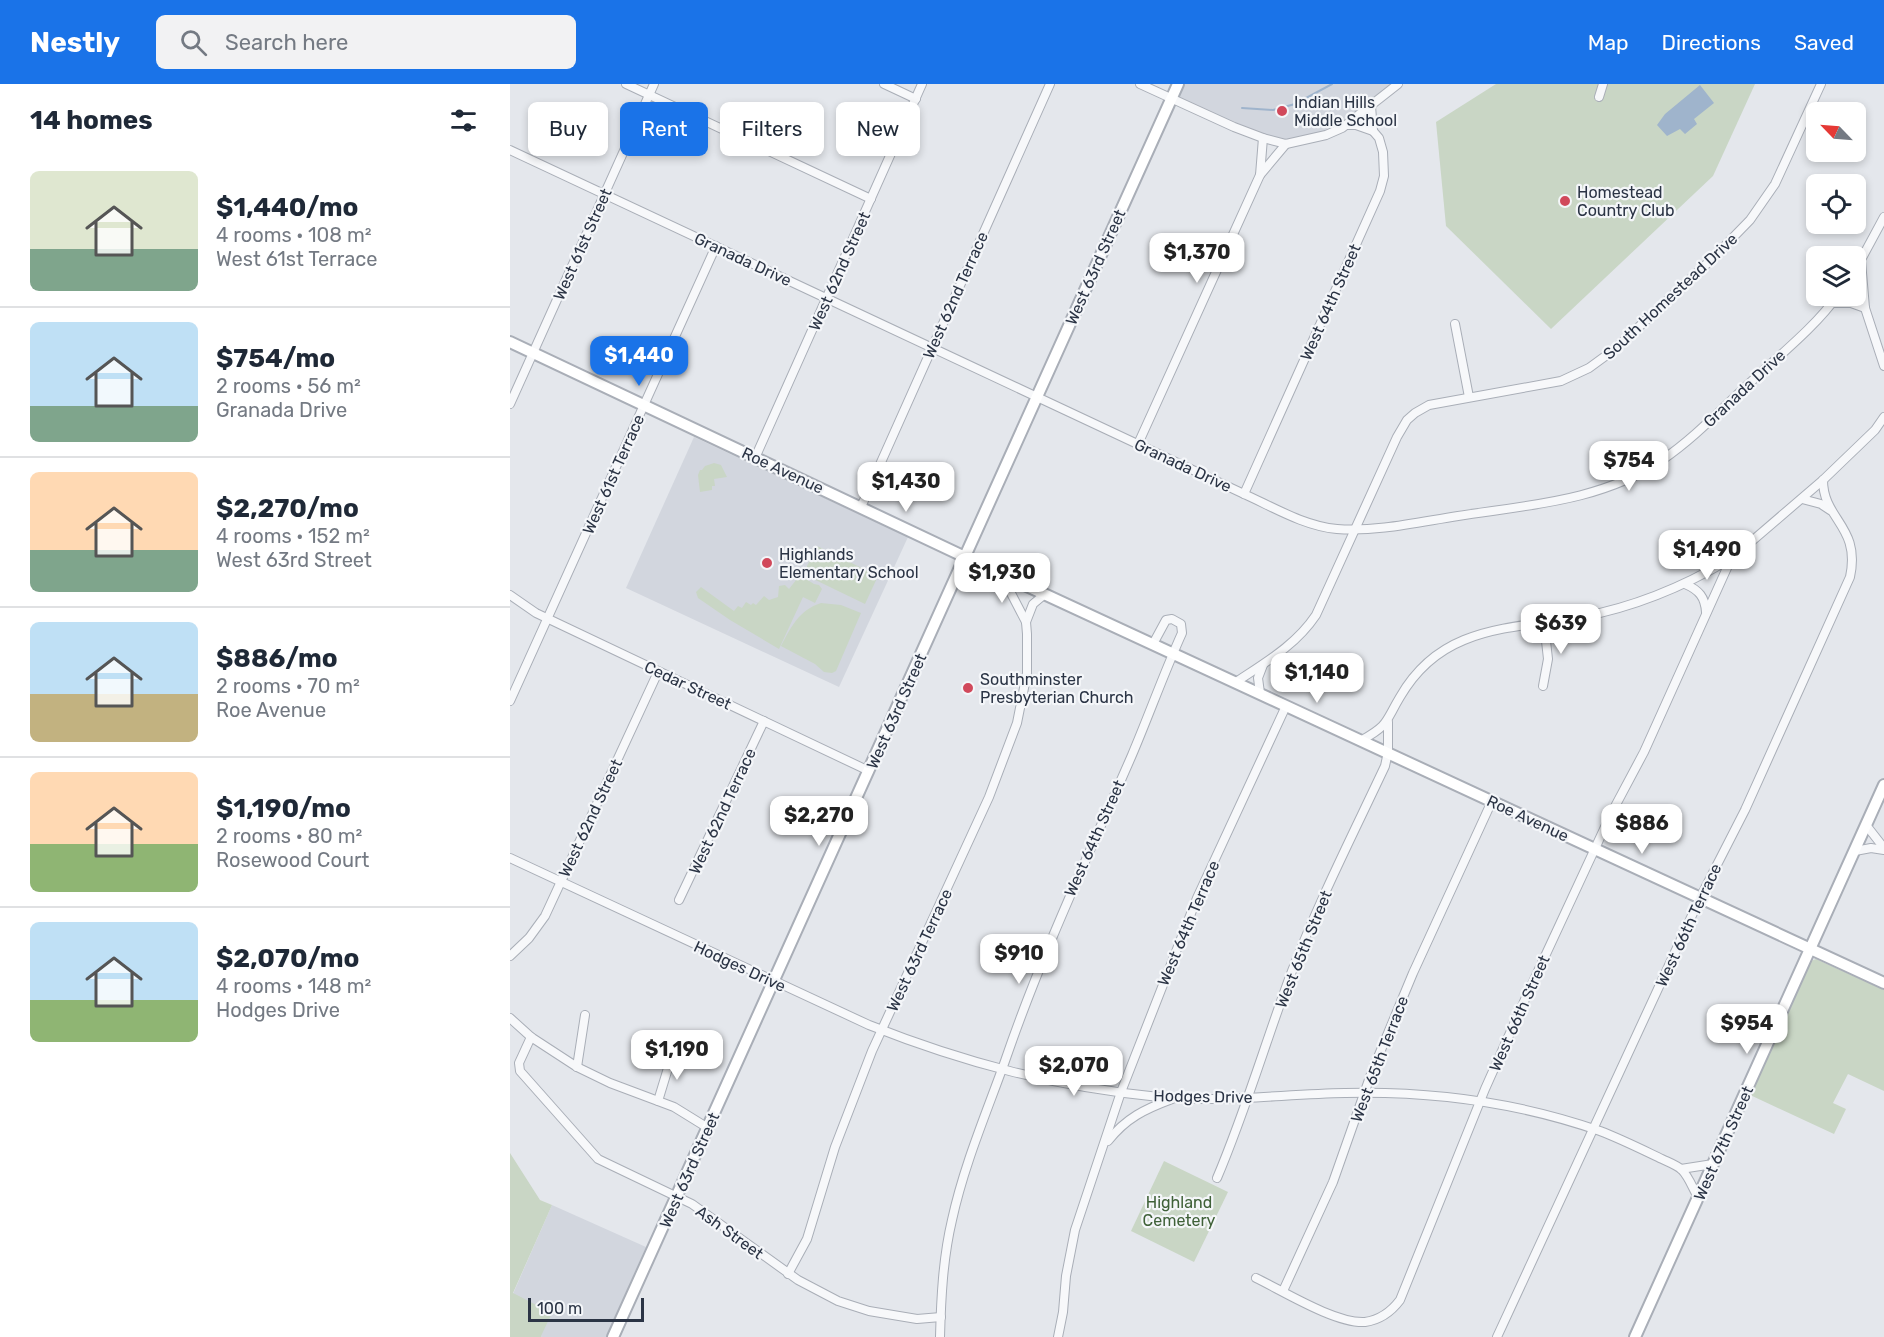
<!DOCTYPE html>
<html lang="en">
<head>
<meta charset="utf-8">
<style>
  body { margin:0; font-family:Rubik,sans-serif; background:#f2f2f3; color:#1f2937; height:100vh; display:flex; flex-direction:column; font-size:22px; white-space:nowrap }
  * { box-sizing:border-box; margin:0 }
  p { font-size:20px; color:#747a83 }
  .icon { flex:none; width:33px; height:33px; fill:none; stroke:currentColor; stroke-width:2; stroke-linecap:round; stroke-linejoin:round }
  .map { position:relative; flex:1; overflow:hidden }
  .panel { display:flex; flex-direction:column; background:#fff; width:510px }
  .panel>* { flex:none }
  .top-card { position:absolute; left:18px; top:18px; width:570px; height:54px; display:flex; gap:12px }
  .needle { width:39px; rotate:295deg }
  .tools { position:absolute; left:1296px; top:18px; display:grid; gap:12px }
  .tools a { display:grid; place-items:center; width:60px; height:60px; border-radius:9px; background:#fff; box-shadow:0 3px 9px #0003; font-size:30px }
  .scale { position:absolute; left:18px; bottom:15px; width:116px; box-sizing:border-box; padding-left:6px; border:3px solid #2b3445; border-top:0; font-size:16px; line-height:21px; white-space:nowrap; color:#2b3445; -webkit-text-stroke:4px #f4f6f9; paint-order:stroke }
  .price { position:absolute; translate:-50% -51px; padding:0 14px; border-radius:12px; background:#fff; color:#222; font-size:20px; line-height:39px; filter:drop-shadow(0 2px 3px #0008) }
  .price::after { content:''; position:absolute; left:50%; top:36px; width:18px; height:14px; margin-left:-9px; background:inherit; clip-path:polygon(0 0,100% 0,50% 100%) }
  .price.selected { background:#1a73e8; color:#fff }
  ul { padding:0; list-style:none }
  li { display:flex; align-items:center; gap:18px; height:150px; padding:0 30px }
  li+li { border-top:2px solid #e0e1e3 }
  li span { display:grid; place-items:center; flex:none; width:168px; height:120px; border-radius:9px; color:#555 }
  li>.icon { margin-inline-start:auto }
  span .icon { width:72px; height:72px; fill:#fffc; stroke-width:1 }
  li b { font-size:26px }
  h2 { display:flex; justify-content:space-between; align-items:center; height:72px; padding:0 30px; font-size:26px }
  .tag { padding:0 21px; border-radius:9px; background:#fff; box-shadow:0 3px 9px #0003; font-size:21px; line-height:54px }
  .tag.selected { background:#1a73e8; color:#fff }
  header { display:flex; align-items:center; gap:36px; box-sizing:border-box; height:84px; padding:0 30px; background:#1a73e8; color:#fff }
  header strong { font-size:28px }
  nav { display:flex; gap:33px; margin-inline-start:auto; font-size:21px }
  .search { width:420px; height:54px; background:#f2f2f3; display:flex; align-items:center; gap:15px; box-sizing:border-box; padding:0 21px; border-radius:9px; color:#747a83; font-size:22px }
  main { display:flex; flex:1; min-height:0 }
  .map>svg:first-child { display:block }
  .built { fill:#d2d6de }
  .green { fill:#c9d6c5 }
  .water { fill:#9fb4cc }
  .lines { fill:none; stroke-linecap:round; stroke-linejoin:round }
  .stream { stroke:#9fb4cc; stroke-width:2 }
  .street-casing { stroke:#a9aeb7; stroke-width:10 }
  .secondary-casing { stroke:#a9aeb7; stroke-width:14 }
  .street { stroke:#f7f8fa; stroke-width:8 }
  .secondary { stroke:#fff; stroke-width:10 }
  .poi-dot { fill:#d1495b; stroke:#f4f6f9; stroke-width:2 }
  .labels { text-anchor:middle; stroke-width:4.5; stroke-linejoin:round; paint-order:stroke }
  .poi-label { font-size:16px; fill:#2b3445; stroke:#f4f6f9; text-anchor:start }
  .street-label { font-size:16px; fill:#2b3445; stroke:#f4f6f9 }
  .park-label { font-size:16px; fill:#3f6138; stroke:#f4f6f9 }
</style>
</head>
<body>
<header>
<strong>Nestly</strong>
<div class="search"><svg class="icon" aria-label="search" viewBox="0 0 24 24"><circle cx="10" cy="10" r="6"/><path d="M15 15l6 6"/></svg>Search here</div>
<nav><a>Map</a><a>Directions</a><a>Saved</a></nav>
</header>
<main>
<section class="panel">
<h2>14 homes<svg class="icon" aria-label="filters" viewBox="0 0 24 24"><path d="M4 7h16M4 17h16"/><circle cx="9" cy="7" r="2"/><circle cx="15" cy="17" r="2"/></svg></h2>
<ul>
<li><span style="background:linear-gradient(#dfe7d0 65%,#7fa58c 0)"><svg class="icon" aria-label="home" viewBox="0 0 24 24"><path d="M3 11l9-7 9 7M6 9v11h12V9"/></svg></span><div><b>$1,440/mo</b><p>4 rooms · 108 m²</p><p>West 61st Terrace</p></div></li>
<li><span style="background:linear-gradient(#bfe0f5 70%,#7fa58c 0)"><svg class="icon" aria-label="home" viewBox="0 0 24 24"><path d="M3 11l9-7 9 7M6 9v11h12V9"/></svg></span><div><b>$754/mo</b><p>2 rooms · 56 m²</p><p>Granada Drive</p></div></li>
<li><span style="background:linear-gradient(#ffd9b3 65%,#7fa58c 0)"><svg class="icon" aria-label="home" viewBox="0 0 24 24"><path d="M3 11l9-7 9 7M6 9v11h12V9"/></svg></span><div><b>$2,270/mo</b><p>4 rooms · 152 m²</p><p>West 63rd Street</p></div></li>
<li><span style="background:linear-gradient(#bfe0f5 60%,#c2b280 0)"><svg class="icon" aria-label="home" viewBox="0 0 24 24"><path d="M3 11l9-7 9 7M6 9v11h12V9"/></svg></span><div><b>$886/mo</b><p>2 rooms · 70 m²</p><p>Roe Avenue</p></div></li>
<li><span style="background:linear-gradient(#ffd9b3 60%,#8fb573 0)"><svg class="icon" aria-label="home" viewBox="0 0 24 24"><path d="M3 11l9-7 9 7M6 9v11h12V9"/></svg></span><div><b>$1,190/mo</b><p>2 rooms · 80 m²</p><p>Rosewood Court</p></div></li>
<li><span style="background:linear-gradient(#bfe0f5 65%,#8fb573 0)"><svg class="icon" aria-label="home" viewBox="0 0 24 24"><path d="M3 11l9-7 9 7M6 9v11h12V9"/></svg></span><div><b>$2,070/mo</b><p>4 rooms · 148 m²</p><p>Hodges Drive</p></div></li>
</ul>
</section>
<div class="map">
<svg width="1374" height="1253" viewBox="0 0 1374 1253">
  <rect width="100%" height="100%" fill="#e4e7ec"/>
  <g class="built">
    <path d="M 670,0 L 884,0 L 831,41 L 813,50 L 778,56 L 758,53 L 736,45 L 664,13 Z"/>
    <path d="M 184,353 L 398,453 L 329,603 L 116,504 Z"/>
    <path d="M 42,1121 L 136,1163 L 96,1253 L 32,1253 L 3,1210 Z"/>
  </g>
  <g class="green">
    <path d="M 986,0 L 1245,0 L 1203,92 L 1041,245 L 936,142 L 926,38 Z"/>
    <path d="M 204,379 L 211,381 L 217,393 L 204,395 L 205,402 L 202,402 L 202,406 L 190,408 L 188,391 L 190,386 L 192,386 L 195,382 Z"/>
    <path d="M 307,462 L 366,491 L 368,492 L 355,520 L 293,490 Z"/>
    <path d="M 290,491 L 304,500 L 309,501 L 312,505 L 305,519 L 293,513 L 269,565 L 220,536 L 188,514 L 186,508 L 191,503 L 224,527 L 228,522 L 232,524 L 236,518 L 241,521 L 243,519 L 246,521 L 254,512 L 259,516 L 268,513 L 269,502 L 275,501 L 279,505 Z"/>
    <path d="M 311,519 L 331,521 L 351,529 L 326,587 L 322,589 L 314,588 L 305,580 L 271,562 C 281,543 289,526 311,519 Z"/>
    <path d="M 1306,875 L 1374,906 L 1374,1007 L 1338,990 L 1323,1019 L 1336,1025 L 1324,1050 L 1238,1010 L 1298,878 Z"/>
    <path d="M 0,1069 L 30,1116 L 42,1121 L 3,1209 L 42,1229 L 31,1252 L 32,1253 L 0,1253 Z"/>
    <path d="M 654,1077 L 718,1108 L 684,1178 L 621,1147 Z"/>
  </g>
  <path class="water" d="M 1190,1 L 1204,19 L 1184,35 L 1187,40 L 1175,50 L 1170,45 L 1157,52 L 1147,41 L 1155,30 Z"/>
  <g class="lines">
    <path class="stream" d="M 732,24 L 763,26 L 785,20 L 822,0"/>
    <defs>
      <g id="street">
        <path d="M 116,0 L 361,115"/>
        <path d="M 374,0 L 406,15"/>
        <path d="M 630,0 L 724,43 L 753,54 L 776,60 L 816,51 L 832,44 L 888,0"/>
        <path d="M 1089,13 L 1093,0"/>
        <path d="M 838,41 L 846,41 L 863,47"/>
        <path d="M 0,66 L 734,410 C 763,423 794,442 827,445 C 867,448 909,438 948,432 C 1018,421 1092,417 1152,376 C 1186,353 1214,322 1244,295 C 1270,271 1308,240 1327,212"/>
        <path d="M 750,91 L 753,54"/>
        <path d="M 1351,177 L 1355,224 L 1374,282"/>
        <path d="M 1346,185 L 1374,133"/>
        <path d="M 1322,219 L 1341,219 L 1355,224"/>
        <path d="M 945,240 L 959,313"/>
        <path d="M 0,320 L 144,0"/>
        <path d="M 628,360 L 750,91 L 776,60"/>
        <path d="M 245,374 L 412,0"/>
        <path d="M 734,410 L 870,107 L 874,92 L 873,68 L 869,54 L 863,47 L 861,22"/>
        <path d="M 1292,415 L 1311,420 L 1320,426"/>
        <path d="M 351,423 L 540,0"/>
        <path d="M 1175,500 C 1189,506 1195,513 1196,528"/>
        <path d="M 0,511 L 26,529 L 359,687"/>
        <path d="M 516,538 L 523,520 L 535,510"/>
        <path d="M 726,598 C 756,578 786,561 806,531 L 887,353 L 897,336 L 905,329 L 919,321 L 1051,297 L 1079,284 L 1105,265 L 1203,174 L 1240,136 L 1265,100 L 1311,0"/>
        <path d="M 1033,602 L 1038,575 L 1034,539"/>
        <path d="M 750,609 L 748,594 L 753,581"/>
        <path d="M 0,617 L 206,162"/>
        <path d="M 852,656 C 879,641 875,638 890,613 C 905,587 927,567 954,556 C 990,541 1033,540 1071,533 C 1125,523 1173,503 1220,475"/>
        <path d="M 1356,741 L 1374,764"/>
        <path d="M 1345,767 L 1361,764 L 1374,766"/>
        <path d="M 0,774 L 359,941 C 455,979 546,1003 649,1013 C 711,1019 774,1010 835,1009 C 923,1007 1007,1018 1090,1047 C 1111,1055 1131,1065 1152,1075 C 1158,1078 1167,1081 1172,1086 C 1179,1093 1183,1105 1188,1113"/>
        <path d="M 169,816 L 254,637"/>
        <path d="M 0,872 L 19,854 L 35,832 L 148,588"/>
        <path d="M 0,934 L 21,953 L 67,983 L 100,999 L 164,1023 L 198,1044"/>
        <path d="M 21,953 L 9,979 L 10,987 L 88,1075 L 182,1120 L 288,1196 L 328,1217 L 359,1227 L 407,1235 L 431,1233"/>
        <path d="M 67,983 L 75,931"/>
        <path d="M 148,1017 L 162,971"/>
        <path d="M 598,1057 C 616,1034 635,1025 662,1015"/>
        <path d="M 1171,1085 L 1203,1080"/>
        <path d="M 707,1094 C 736,1026 756,956 782,887 C 809,817 843,750 875,682 L 878,668 L 878,638"/>
        <path d="M 278,1190 L 297,1155 L 325,1063 L 362,967 L 479,713 L 507,639 L 517,589 L 517,550 L 516,538 L 491,490"/>
        <path d="M 746,1194 C 773,1207 826,1240 855,1238 C 869,1236 881,1228 890,1216 L 975,1005 L 1017,911 L 1101,730 L 1134,668 L 1221,475 L 1313,396 L 1365,346 L 1374,333"/>
        <path d="M 773,1207 L 823,1098 L 861,990 L 903,889 L 982,717"/>
        <path d="M 430,1253 C 431,1214 433,1174 442,1136 C 454,1081 476,1030 495,977 C 531,872 578,772 622,671 C 639,631 654,589 672,549 L 671,540 L 662,535 L 656,536 L 643,560"/>
        <path d="M 548,1253 L 553,1228 L 556,1192 L 565,1146 L 611,1008 L 687,814 L 776,622"/>
        <path d="M 987,1253 L 1190,814 L 1235,726 L 1340,493 C 1351,442 1313,436 1313,396"/>
      </g>
      <g id="secondary">
        <path d="M 0,258 L 491,490 L 1374,899"/>
        <path d="M 103,1253 L 668,0"/>
        <path d="M 1125,1253 L 1374,701"/>
      </g>
    </defs>
    <use href="#street" class="street-casing"/>
    <use href="#secondary" class="secondary-casing"/>
    <use href="#street" class="street"/>
    <use href="#secondary" class="secondary"/>
  </g>
  <g class="poi-dot">
    <circle cx="772" cy="27" r="6"/>
    <circle cx="1055" cy="117" r="6"/>
    <circle cx="257" cy="479" r="6"/>
    <circle cx="458" cy="604" r="6"/>
  </g>
  <g class="labels">
    <g class="poi-label">
      <text x="784" y="24">Indian Hills<tspan x="784" dy="18">Middle School</tspan></text>
      <text x="1067" y="114">Homestead<tspan x="1067" dy="18">Country Club</tspan></text>
      <text x="269" y="476">Highlands<tspan x="269" dy="18">Elementary School</tspan></text>
      <text x="470" y="601">Southminster<tspan x="470" dy="18">Presbyterian Church</tspan></text>
    </g>
    <g class="street-label">
      <text transform="translate(72 160) rotate(-66)" y="6">West 61st Street</text>
      <text transform="translate(233 175) rotate(25)" y="6">Granada Drive</text>
      <text transform="translate(585 183) rotate(-66)" y="6">West 63rd Street</text>
      <text transform="translate(329 187) rotate(-66)" y="6">West 62nd Street</text>
      <text transform="translate(445 211) rotate(-66)" y="6">West 62nd Terrace</text>
      <text transform="translate(1160 212) rotate(-43)" y="6">South Homestead Drive</text>
      <text transform="translate(820 218) rotate(-66)" y="6">West 64th Street</text>
      <text transform="translate(1234 304) rotate(-43)" y="6">Granada Drive</text>
      <text transform="translate(673 381) rotate(25)" y="6">Granada Drive</text>
      <text transform="translate(273 386) rotate(25)" y="6">Roe Avenue</text>
      <text transform="translate(103 390) rotate(-66)" y="6">West 61st Terrace</text>
      <text transform="translate(178 601) rotate(25)" y="6">Cedar Street</text>
      <text transform="translate(386 627) rotate(-66)" y="6">West 63rd Street</text>
      <text transform="translate(212 727) rotate(-65)" y="6">West 62nd Terrace</text>
      <text transform="translate(80 734) rotate(-65)" y="6">West 62nd Street</text>
      <text transform="translate(1018 734) rotate(25)" y="6">Roe Avenue</text>
      <text transform="translate(584 754) rotate(-66)" y="6">West 64th Street</text>
      <text transform="translate(678 839) rotate(-67)" y="6">West 64th Terrace</text>
      <text transform="translate(1178 841) rotate(-65)" y="6">West 66th Terrace</text>
      <text transform="translate(793 865) rotate(-68)" y="6">West 65th Street</text>
      <text transform="translate(409 866) rotate(-65)" y="6">West 63rd Terrace</text>
      <text transform="translate(230 882) rotate(25)" y="6">Hodges Drive</text>
      <text transform="translate(1009 929) rotate(-66)" y="6">West 66th Street</text>
      <text transform="translate(869 975) rotate(-69)" y="6">West 65th Terrace</text>
      <text transform="translate(693 1012) rotate(1)" y="6">Hodges Drive</text>
      <text transform="translate(1213 1059) rotate(-66)" y="6">West 67th Street</text>
      <text transform="translate(179 1086) rotate(-66)" y="6">West 63rd Street</text>
      <text transform="translate(220 1148) rotate(36)" y="6">Ash Street</text>
    </g>
    <g class="park-label">
      <text x="669" y="1124">Highland<tspan x="669" dy="18">Cemetery</tspan></text>
    </g>
  </g>
</svg>
<div class="tools">
<a><svg class="needle" viewBox="-14 -14 28 28"><path d="M0-13l5 13h-10z" fill="#e53935"/><path d="M0 13l5-13h-10z" fill="#747a83"/></svg></a>
<a><svg class="icon" aria-label="locate" viewBox="0 0 24 24"><circle cx="12" cy="12" r="6"/><path d="M12 2v4M12 18v4M2 12h4M18 12h4"/></svg></a>
<a><svg class="icon" aria-label="layers" viewBox="0 0 24 24"><path d="M12 4l9 5-9 5-9-5zM3 14l9 5 9-5"/></svg></a>
</div>
<div class="scale">100 m</div>
<b class="price" style="left:687px;top:200px">$1,370</b>
<b class="price selected" style="left:129px;top:303px">$1,440</b>
<b class="price" style="left:1119px;top:408px">$754</b>
<b class="price" style="left:396px;top:429px">$1,430</b>
<b class="price" style="left:1197px;top:497px">$1,490</b>
<b class="price" style="left:492px;top:520px">$1,930</b>
<b class="price" style="left:1051px;top:571px">$639</b>
<b class="price" style="left:807px;top:620px">$1,140</b>
<b class="price" style="left:309px;top:763px">$2,270</b>
<b class="price" style="left:1132px;top:771px">$886</b>
<b class="price" style="left:509px;top:901px">$910</b>
<b class="price" style="left:1237px;top:971px">$954</b>
<b class="price" style="left:167px;top:997px">$1,190</b>
<b class="price" style="left:564px;top:1013px">$2,070</b>
<div class="top-card">
<a class="tag">Buy</a>
<a class="tag selected">Rent</a>
<a class="tag">Filters</a>
<a class="tag">New</a>
</div>
</div>
</main>
</body>
</html>
